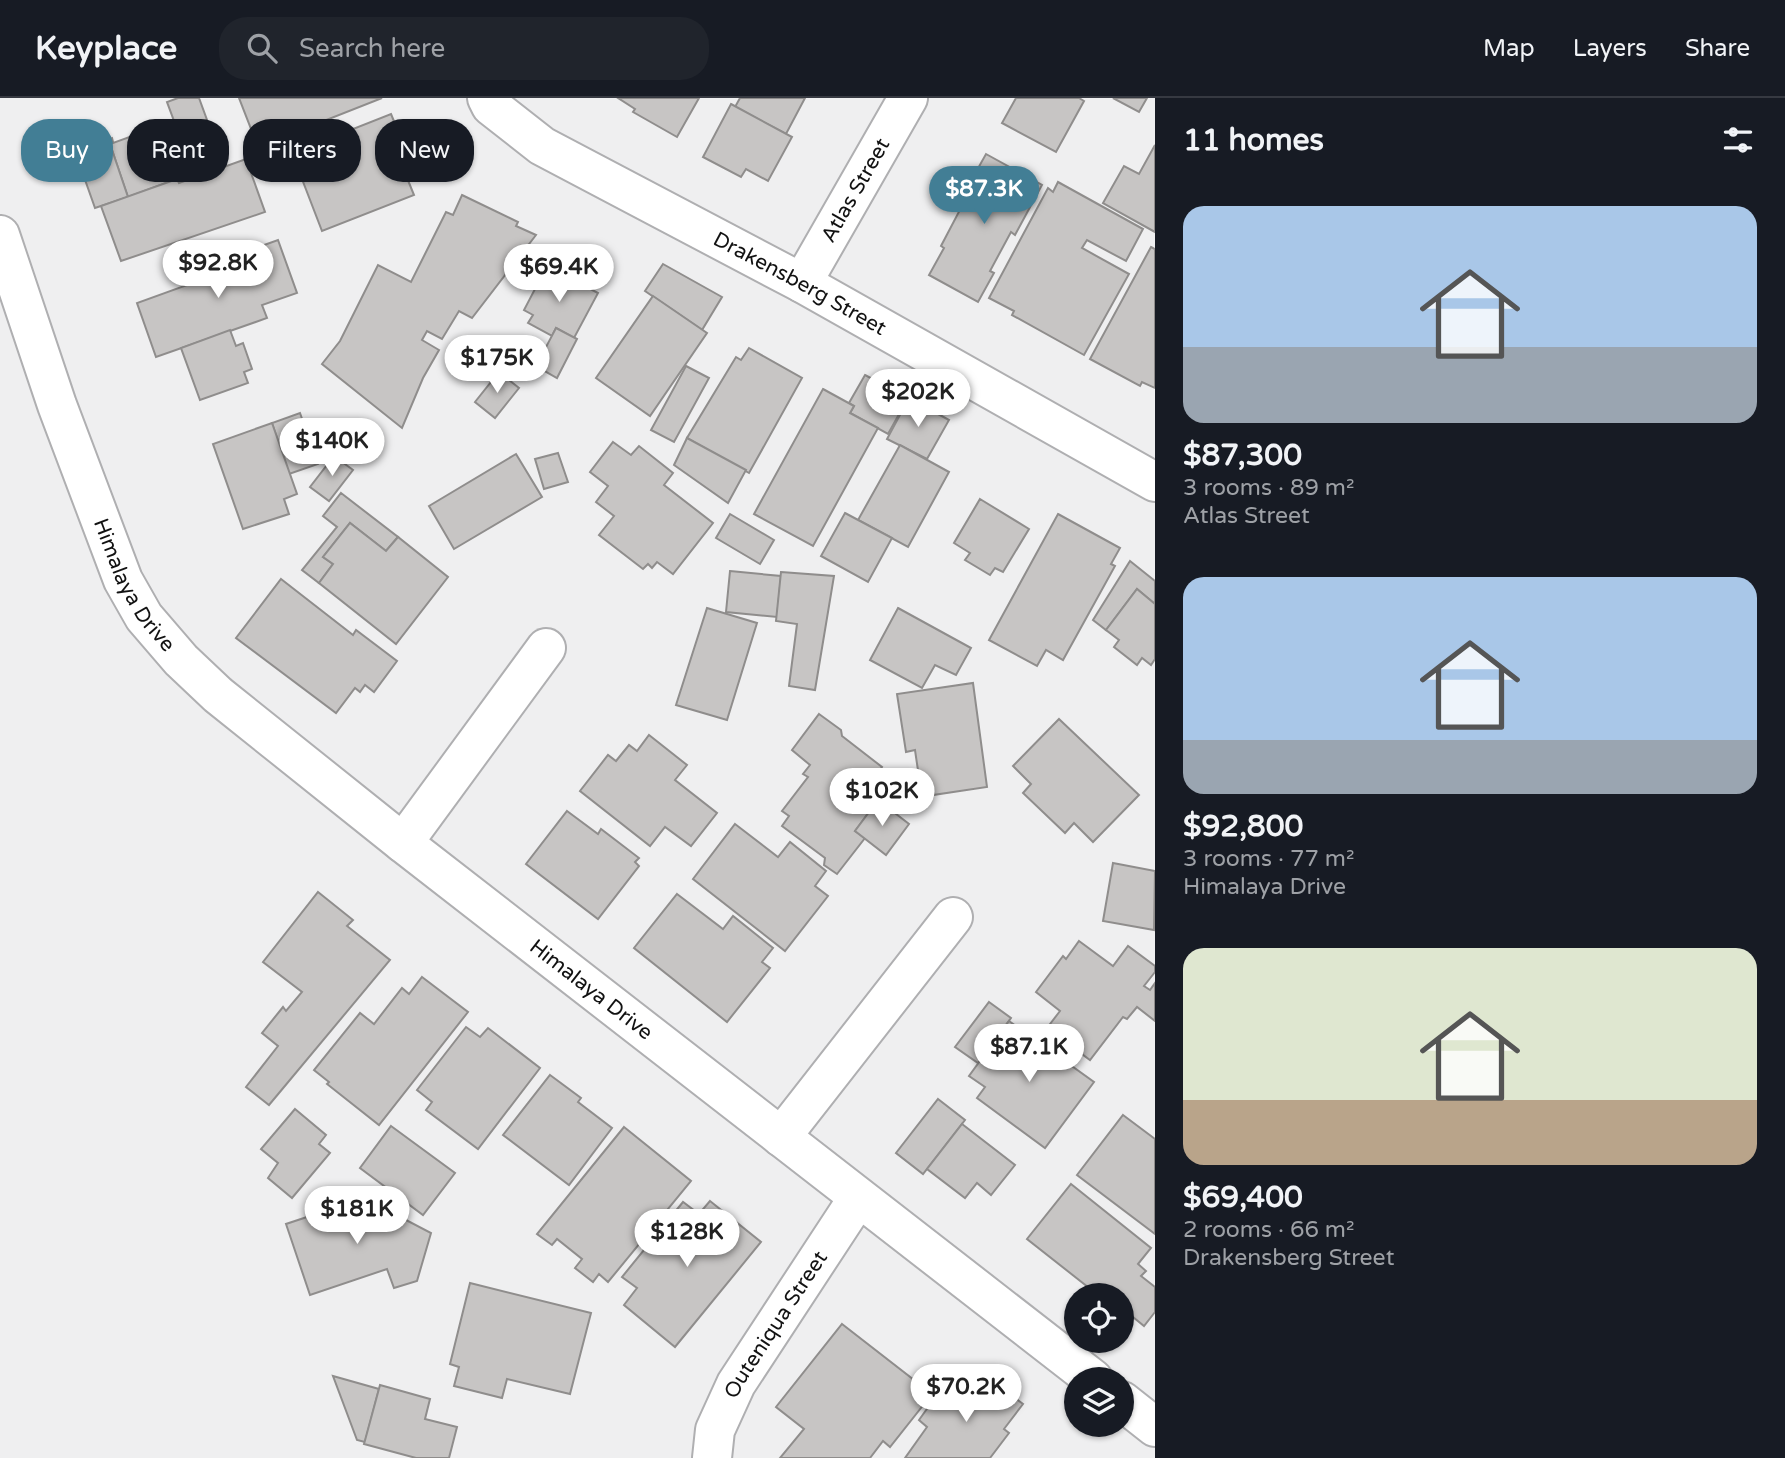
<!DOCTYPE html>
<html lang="en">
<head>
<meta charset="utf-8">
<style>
  body { margin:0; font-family:"Varela Round",sans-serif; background:#20242c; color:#f1f3f6; height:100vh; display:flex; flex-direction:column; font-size:26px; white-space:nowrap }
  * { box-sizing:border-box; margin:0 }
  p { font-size:23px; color:#9ea1a6 }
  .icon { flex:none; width:38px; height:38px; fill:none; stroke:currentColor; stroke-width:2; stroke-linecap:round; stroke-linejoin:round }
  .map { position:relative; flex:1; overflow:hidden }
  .panel { display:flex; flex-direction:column; background:#171b24; width:630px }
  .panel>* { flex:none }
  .banner { position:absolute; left:21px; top:21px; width:665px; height:63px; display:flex; gap:14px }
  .fabs { position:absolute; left:1064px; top:1185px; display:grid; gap:14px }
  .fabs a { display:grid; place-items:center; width:70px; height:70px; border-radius:50%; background:#171b24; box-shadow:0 2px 5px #0004; font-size:35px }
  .price { position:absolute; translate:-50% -60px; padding:0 16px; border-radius:24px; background:#fff; color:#222; font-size:23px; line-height:46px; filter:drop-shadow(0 2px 4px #0008) }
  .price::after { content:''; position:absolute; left:50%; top:42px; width:21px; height:16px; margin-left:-10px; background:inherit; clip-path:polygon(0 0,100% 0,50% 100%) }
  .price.current { background:#427e95; color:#fff }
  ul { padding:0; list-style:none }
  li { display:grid; align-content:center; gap:14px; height:371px; padding:0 28px }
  li span { display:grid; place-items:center; height:217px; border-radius:21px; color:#555 }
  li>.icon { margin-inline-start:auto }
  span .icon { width:126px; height:126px; fill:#fffc; stroke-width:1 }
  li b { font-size:30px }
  h2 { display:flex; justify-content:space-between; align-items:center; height:84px; padding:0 28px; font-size:30px }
  .pill { padding:0 24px; border-radius:28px; background:#171b24; box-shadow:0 2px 5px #0004; font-size:24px; line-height:63px }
  .pill.current { background:#427e95; color:#fff }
  header { display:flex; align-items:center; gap:42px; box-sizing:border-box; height:98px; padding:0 35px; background:#171b24; border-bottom:2px solid #363941 }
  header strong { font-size:33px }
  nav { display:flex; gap:38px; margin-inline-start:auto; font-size:24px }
  .search { width:490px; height:63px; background:#20242c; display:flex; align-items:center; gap:18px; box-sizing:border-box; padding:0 24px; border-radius:28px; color:#9ea1a6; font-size:26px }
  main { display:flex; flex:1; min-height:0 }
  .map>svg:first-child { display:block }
  .building { fill:#c7c5c4; stroke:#8f8d8c; stroke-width:2 }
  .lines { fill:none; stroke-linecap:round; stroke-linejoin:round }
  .minor-casing { stroke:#afafb1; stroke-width:42 }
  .minor { stroke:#fff; stroke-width:38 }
  .labels { text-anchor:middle; stroke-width:6; stroke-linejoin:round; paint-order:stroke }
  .street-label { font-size:21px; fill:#121212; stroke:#fcfcfe }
</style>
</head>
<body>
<header>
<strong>Keyplace</strong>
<div class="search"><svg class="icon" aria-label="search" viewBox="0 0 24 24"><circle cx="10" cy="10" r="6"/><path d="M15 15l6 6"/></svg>Search here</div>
<nav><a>Map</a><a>Layers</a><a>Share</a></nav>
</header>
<main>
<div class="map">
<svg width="1155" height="1360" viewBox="0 0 1155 1360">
  <rect width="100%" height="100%" fill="#efeff0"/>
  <g class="building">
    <path d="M 178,0 L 199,0 L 218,52 L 188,63 L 186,59 L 171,64 L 177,81 L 128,99 L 110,46 L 174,23 L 167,4 Z"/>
    <path d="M 239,0 L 382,0 L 258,49 Z"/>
    <path d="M 618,0 L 699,0 L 677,39 L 633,14 L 635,11 Z"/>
    <path d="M 740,0 L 805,0 L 786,36 L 735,9 Z"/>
    <path d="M 1016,0 L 1079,0 L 1084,3 L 1056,54 L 1002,25 Z"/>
    <path d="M 1113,0 L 1147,0 L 1139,14 Z"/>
    <path d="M 731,6 L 792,39 L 768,83 L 746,71 L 741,79 L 703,59 Z"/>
    <path d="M 391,16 L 414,72 L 405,75 L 414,97 L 322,133 L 292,55 Z"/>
    <path d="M 112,40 L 113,44 L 110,46 L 128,99 L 95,110 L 77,59 L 99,51 L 97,46 Z"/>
    <path d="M 1155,47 L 1155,134 L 1103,105 L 1124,68 L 1139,76 Z"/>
    <path d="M 986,56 L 1042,87 L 1015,137 L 1011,134 L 990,173 L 994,175 L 978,204 L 929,177 L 944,150 L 941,148 L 962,108 L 958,106 Z"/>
    <path d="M 246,61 L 265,114 L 121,163 L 101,108 L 177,81 L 179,85 Z"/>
    <path d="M 1058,84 L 1143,131 L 1126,163 L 1087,142 L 1082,150 L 1129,176 L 1084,257 L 1012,217 L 1014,213 L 989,200 L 1048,90 L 1053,94 Z"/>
    <path d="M 462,97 L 518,124 L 516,128 L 536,137 L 472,220 L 459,213 L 442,241 L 427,233 L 422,242 L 439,252 L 423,280 L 402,330 L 322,266 L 340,243 L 378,167 L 411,184 L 446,114 L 453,117 Z"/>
    <path d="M 278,142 L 297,195 L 262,207 L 267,220 L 156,259 L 137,205 L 226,173 L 222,162 Z"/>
    <path d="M 1151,149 L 1155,151 L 1155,290 L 1142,284 L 1140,288 L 1090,261 Z"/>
    <path d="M 663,166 L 722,199 L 702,232 L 645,193 Z"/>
    <path d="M 547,168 L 598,195 L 574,240 L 556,230 L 552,238 L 528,225 L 533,217 L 524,212 Z"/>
    <path d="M 653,198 L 707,235 L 650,318 L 596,280 Z"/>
    <path d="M 556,230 L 577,241 L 557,280 L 536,268 Z"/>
    <path d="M 230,232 L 236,248 L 243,245 L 252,271 L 244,274 L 248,285 L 200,302 L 181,250 Z"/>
    <path d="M 749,250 L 802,280 L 749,375 L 687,340 L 736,259 L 741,262 Z"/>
    <path d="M 686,268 L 709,280 L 674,344 L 651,332 Z"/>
    <path d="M 499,274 L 519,290 L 495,320 L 475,304 Z"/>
    <path d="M 865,277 L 908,300 L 888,336 L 850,315 L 854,308 L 849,305 Z"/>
    <path d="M 823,291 L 854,308 L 850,315 L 878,330 L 813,448 L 754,416 Z"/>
    <path d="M 909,300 L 949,322 L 927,361 L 887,341 Z"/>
    <path d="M 300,315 L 318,366 L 289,376 L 272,325 Z"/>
    <path d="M 272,325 L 297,396 L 284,401 L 289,416 L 243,431 L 213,346 Z"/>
    <path d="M 687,340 L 746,372 L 728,405 L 674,367 Z"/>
    <path d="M 613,344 L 631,357 L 639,348 L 673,375 L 664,387 L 713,425 L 673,476 L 657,464 L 652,470 L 648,466 L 643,471 L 599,437 L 614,418 L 596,404 L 608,388 L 590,374 Z"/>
    <path d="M 900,347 L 949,374 L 908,449 L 858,422 Z"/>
    <path d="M 558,355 L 568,384 L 544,391 L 535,361 Z"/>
    <path d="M 516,356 L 542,399 L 454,451 L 429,408 Z"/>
    <path d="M 334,358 L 353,372 L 329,403 L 310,389 Z"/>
    <path d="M 341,395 L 398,439 L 386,453 L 350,425 L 323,459 L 333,466 L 319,485 L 302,472 L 337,429 L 323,418 Z"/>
    <path d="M 980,401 L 1029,431 L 1003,474 L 995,470 L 990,477 L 965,462 L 970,455 L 954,445 Z"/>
    <path d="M 845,415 L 892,440 L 868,484 L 821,458 Z"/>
    <path d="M 730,416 L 774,442 L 760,466 L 716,440 Z"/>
    <path d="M 1058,416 L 1120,450 L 1111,466 L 1115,468 L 1063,562 L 1046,552 L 1037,568 L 989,542 Z"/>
    <path d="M 350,425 L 386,453 L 398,439 L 448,479 L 396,546 L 319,485 L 333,466 L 323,459 Z"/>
    <path d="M 1130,463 L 1155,483 L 1155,506 L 1137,491 L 1106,532 L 1093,522 Z"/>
    <path d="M 730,473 L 781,478 L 777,519 L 726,514 Z"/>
    <path d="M 781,474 L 834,478 L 815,592 L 789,588 L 797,526 L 776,523 Z"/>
    <path d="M 281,481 L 353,537 L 356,532 L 397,563 L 374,594 L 365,587 L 360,594 L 355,590 L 336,615 L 236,540 Z"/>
    <path d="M 1137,491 L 1155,506 L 1155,561 L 1151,567 L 1142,560 L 1137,567 L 1114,549 L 1119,542 L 1106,532 Z"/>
    <path d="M 707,510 L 757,525 L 727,622 L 676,607 Z"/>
    <path d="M 898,510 L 971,550 L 956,577 L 935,567 L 922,590 L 870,562 Z"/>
    <path d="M 973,585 L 987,689 L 933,697 L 933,692 L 921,693 L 915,652 L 906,654 L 897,596 Z"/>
    <path d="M 819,616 L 841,632 L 842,638 L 882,669 L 868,688 L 881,698 L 855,733 L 865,740 L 837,776 L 824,767 L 825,760 L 782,728 L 789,718 L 782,713 L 808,679 L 803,676 L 810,667 L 792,652 Z"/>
    <path d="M 1059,621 L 1139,697 L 1093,744 L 1074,725 L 1065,735 L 1023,695 L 1031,686 L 1013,668 Z"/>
    <path d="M 649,637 L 687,667 L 675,682 L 717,715 L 691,748 L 665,729 L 650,748 L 580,693 L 608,657 L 616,663 L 629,647 L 637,653 Z"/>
    <path d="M 878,702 L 909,726 L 886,757 L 855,733 Z"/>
    <path d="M 567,713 L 598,736 L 601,731 L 639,760 L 635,764 L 639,768 L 598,821 L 526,766 Z"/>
    <path d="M 735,726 L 778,759 L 790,744 L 826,773 L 815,788 L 828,798 L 785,853 L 693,781 Z"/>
    <path d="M 1113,765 L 1155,773 L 1154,832 L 1103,823 Z"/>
    <path d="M 318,794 L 353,822 L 347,828 L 390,862 L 269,1007 L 246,989 L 278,948 L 262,935 L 283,909 L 286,913 L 302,894 L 263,864 Z"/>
    <path d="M 677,796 L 723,831 L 733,818 L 773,850 L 762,864 L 770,870 L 727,924 L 634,850 Z"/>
    <path d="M 1079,843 L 1113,868 L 1128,848 L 1155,868 L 1155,874 L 1144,888 L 1150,892 L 1155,885 L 1155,923 L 1137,909 L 1127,921 L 1123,919 L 1090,962 L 1047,930 L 1060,913 L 1036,894 L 1063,858 L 1066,861 Z"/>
    <path d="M 422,879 L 468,914 L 379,1027 L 327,986 L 329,984 L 314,972 L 360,915 L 374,926 L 402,890 L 409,896 Z"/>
    <path d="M 989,904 L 1011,920 L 978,965 L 955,949 Z"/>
    <path d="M 1009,923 L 1094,984 L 1045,1050 L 977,1000 L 985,989 L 969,978 Z"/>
    <path d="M 466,929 L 480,939 L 488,930 L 540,970 L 478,1051 L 426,1012 L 432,1004 L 417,992 Z"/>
    <path d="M 550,977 L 581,1000 L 578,1004 L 612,1030 L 569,1087 L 503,1037 Z"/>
    <path d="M 938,1001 L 965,1022 L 923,1076 L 896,1055 Z"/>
    <path d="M 295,1011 L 326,1037 L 319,1046 L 330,1055 L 292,1100 L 268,1080 L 278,1065 L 261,1051 Z"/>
    <path d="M 1123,1017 L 1155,1041 L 1155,1136 L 1077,1077 Z"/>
    <path d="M 962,1026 L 1015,1067 L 991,1097 L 977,1085 L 965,1100 L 927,1071 Z"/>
    <path d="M 391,1028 L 455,1075 L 423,1117 L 360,1070 Z"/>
    <path d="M 624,1029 L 691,1083 L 608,1184 L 599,1176 L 593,1184 L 575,1170 L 582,1161 L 557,1141 L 552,1147 L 537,1136 Z"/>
    <path d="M 1071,1086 L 1151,1150 L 1138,1166 L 1146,1173 L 1141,1178 L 1155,1189 L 1155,1214 L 1144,1228 L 1122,1210 L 1122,1197 L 1098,1197 L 1027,1141 Z"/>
    <path d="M 364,1100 L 431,1135 L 417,1183 L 394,1190 L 387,1171 L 310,1197 L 286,1126 Z"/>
    <path d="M 710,1103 L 761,1144 L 675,1249 L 624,1207 L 637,1190 L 622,1179 L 683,1104 L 699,1116 Z"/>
    <path d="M 470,1185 L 591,1215 L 570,1296 L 507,1281 L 502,1300 L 454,1288 L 459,1269 L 450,1266 Z"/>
    <path d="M 842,1226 L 932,1296 L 890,1349 L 883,1343 L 870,1360 L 780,1360 L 804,1331 L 776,1309 Z"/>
    <path d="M 333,1278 L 379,1291 L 365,1344 L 357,1342 Z"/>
    <path d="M 987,1279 L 1023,1306 L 1004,1331 L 1009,1335 L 990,1360 L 905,1360 L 927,1329 L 919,1322 L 944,1287 L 968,1305 Z"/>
    <path d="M 380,1287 L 430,1301 L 425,1321 L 457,1329 L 449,1360 L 416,1360 L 364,1346 Z"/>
  </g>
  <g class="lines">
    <defs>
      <g id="minor">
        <path id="s1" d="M 487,0 L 491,8 L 542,48 L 802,185 L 1155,384"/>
        <path id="s2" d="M 0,137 L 57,307 L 123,482 L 144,519 L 181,562 L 218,597 L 403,745 L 1093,1281"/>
        <path id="s3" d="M 802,185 L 908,0"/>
        <path d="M 403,745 L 546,550"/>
        <path d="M 781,1039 L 953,819"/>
        <path d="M 1122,1303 L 1155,1329"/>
        <path id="s4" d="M 712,1360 L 715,1332 L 736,1286 L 858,1100"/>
      </g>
    </defs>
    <use href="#minor" class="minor-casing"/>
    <use href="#minor" class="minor"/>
  </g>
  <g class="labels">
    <g class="street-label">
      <text dy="7" stroke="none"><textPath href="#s3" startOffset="107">Atlas Street</textPath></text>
      <text dy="7" stroke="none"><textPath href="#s1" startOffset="366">Drakensberg Street</textPath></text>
      <text dy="7" stroke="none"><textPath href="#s2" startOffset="376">Himalaya Drive</textPath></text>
      <text dy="7" stroke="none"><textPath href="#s2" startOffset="992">Himalaya Drive</textPath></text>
      <text dy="7" stroke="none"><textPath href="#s4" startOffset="150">Outeniqua Street</textPath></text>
    </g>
  </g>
</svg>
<div class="fabs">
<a><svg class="icon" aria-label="locate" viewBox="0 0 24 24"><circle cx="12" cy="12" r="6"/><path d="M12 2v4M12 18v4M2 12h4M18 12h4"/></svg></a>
<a><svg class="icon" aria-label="layers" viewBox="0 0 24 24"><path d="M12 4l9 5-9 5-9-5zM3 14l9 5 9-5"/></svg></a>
</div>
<b class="price current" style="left:984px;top:128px">$87.3K</b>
<b class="price" style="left:218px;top:202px">$92.8K</b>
<b class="price" style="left:559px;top:206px">$69.4K</b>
<b class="price" style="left:497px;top:297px">$175K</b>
<b class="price" style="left:918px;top:331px">$202K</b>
<b class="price" style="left:332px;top:380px">$140K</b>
<b class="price" style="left:882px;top:730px">$102K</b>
<b class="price" style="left:1029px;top:986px">$87.1K</b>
<b class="price" style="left:357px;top:1148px">$181K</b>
<b class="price" style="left:687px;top:1171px">$128K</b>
<b class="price" style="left:966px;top:1326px">$70.2K</b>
<div class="banner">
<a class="pill current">Buy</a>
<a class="pill">Rent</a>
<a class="pill">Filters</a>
<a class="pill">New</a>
</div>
</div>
<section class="panel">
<h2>11 homes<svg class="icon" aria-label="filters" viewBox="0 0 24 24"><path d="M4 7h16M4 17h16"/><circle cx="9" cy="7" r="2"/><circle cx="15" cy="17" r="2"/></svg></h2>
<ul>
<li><span style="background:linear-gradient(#a9c7e8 65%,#9aa5b1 0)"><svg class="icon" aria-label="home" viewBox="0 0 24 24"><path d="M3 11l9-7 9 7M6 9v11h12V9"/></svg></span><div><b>$87,300</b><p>3 rooms · 89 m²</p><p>Atlas Street</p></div></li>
<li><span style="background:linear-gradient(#a9c7e8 75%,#9aa5b1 0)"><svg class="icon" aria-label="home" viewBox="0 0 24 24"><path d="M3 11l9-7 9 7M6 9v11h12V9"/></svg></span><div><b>$92,800</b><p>3 rooms · 77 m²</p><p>Himalaya Drive</p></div></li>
<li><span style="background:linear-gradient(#dfe7d0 70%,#b9a48a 0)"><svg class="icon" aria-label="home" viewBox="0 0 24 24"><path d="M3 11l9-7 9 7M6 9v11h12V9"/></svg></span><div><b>$69,400</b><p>2 rooms · 66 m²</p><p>Drakensberg Street</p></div></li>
</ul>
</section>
</main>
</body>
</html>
